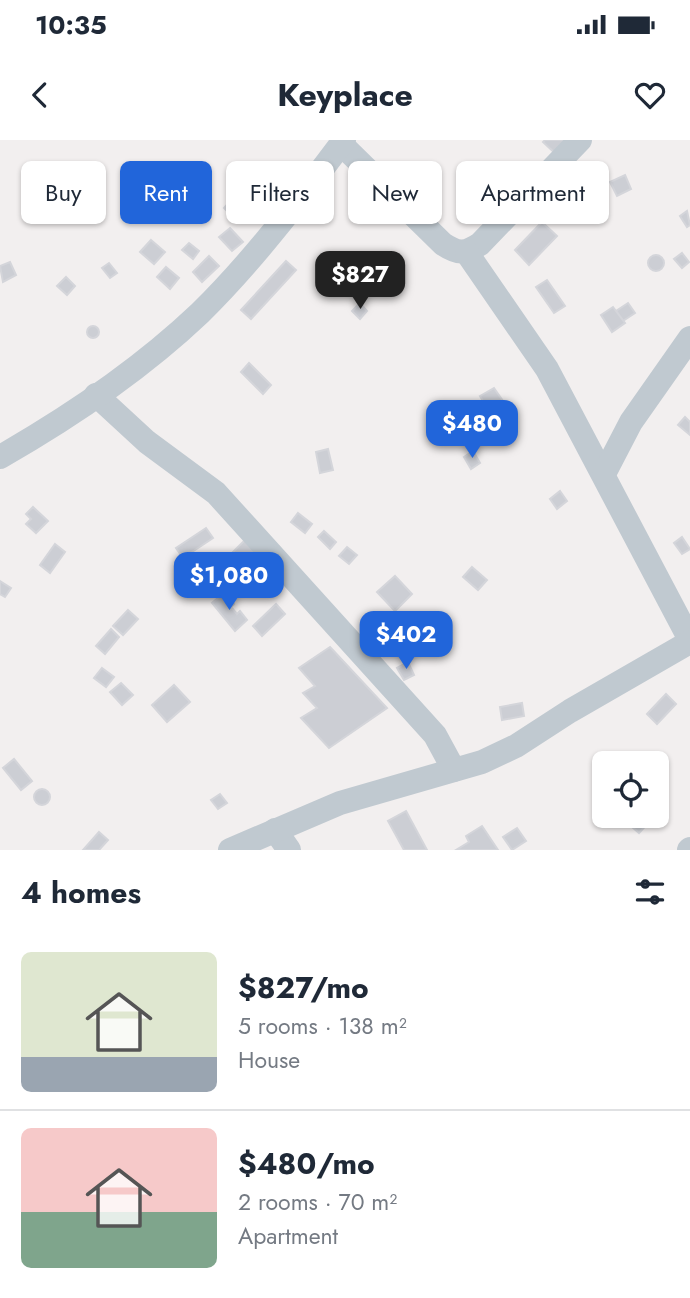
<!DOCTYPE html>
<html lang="en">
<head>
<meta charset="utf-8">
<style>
  body { margin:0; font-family:Jost,sans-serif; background:#f6f6f7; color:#1f2937; height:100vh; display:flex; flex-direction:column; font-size:26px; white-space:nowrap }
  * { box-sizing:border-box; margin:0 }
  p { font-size:23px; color:#747a83 }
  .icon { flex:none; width:38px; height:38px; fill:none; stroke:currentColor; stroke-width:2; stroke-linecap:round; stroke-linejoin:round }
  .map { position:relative; height:710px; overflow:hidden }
  .sheet { display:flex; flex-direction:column; background:#fff; flex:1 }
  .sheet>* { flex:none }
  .hud { position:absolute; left:21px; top:21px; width:649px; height:63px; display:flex; gap:14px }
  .buttons { position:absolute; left:592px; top:611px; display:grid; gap:14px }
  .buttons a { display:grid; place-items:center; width:77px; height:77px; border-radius:10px; background:#fff; box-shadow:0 2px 5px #0004; font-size:35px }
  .price { position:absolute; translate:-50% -60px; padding:0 16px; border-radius:14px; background:#2165da; color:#fff; font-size:23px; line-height:46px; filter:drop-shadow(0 2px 4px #0008) }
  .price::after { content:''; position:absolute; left:50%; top:42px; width:21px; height:16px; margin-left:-10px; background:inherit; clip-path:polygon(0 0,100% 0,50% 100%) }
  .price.current { background:#222; color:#fff }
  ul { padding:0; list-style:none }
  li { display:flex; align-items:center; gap:21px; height:175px; padding:0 21px }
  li+li { border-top:2px solid #e0e1e3 }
  li span { display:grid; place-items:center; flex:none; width:196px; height:140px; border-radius:10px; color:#555 }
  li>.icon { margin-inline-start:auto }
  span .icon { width:84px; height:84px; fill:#fffc; stroke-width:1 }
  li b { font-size:30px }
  h2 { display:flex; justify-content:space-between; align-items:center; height:84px; padding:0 21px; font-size:30px }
  .tag { padding:0 24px; border-radius:10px; background:#fff; box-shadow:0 2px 5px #0004; font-size:24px; line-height:63px }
  .tag.current { background:#2165da; color:#fff }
  .status { display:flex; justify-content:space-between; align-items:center; height:49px; padding:0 35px; background:#fff; direction:ltr }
  .status svg { height:19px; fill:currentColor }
  header { display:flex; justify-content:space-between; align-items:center; height:91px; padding:0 21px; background:#fff; font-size:32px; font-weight:700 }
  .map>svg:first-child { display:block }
  .building { fill:#ccced4; stroke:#d4d5da; stroke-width:2 }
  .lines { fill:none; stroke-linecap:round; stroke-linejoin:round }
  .minor { stroke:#c0c9d0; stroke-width:24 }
</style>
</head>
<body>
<div class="status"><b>10:35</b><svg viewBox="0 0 49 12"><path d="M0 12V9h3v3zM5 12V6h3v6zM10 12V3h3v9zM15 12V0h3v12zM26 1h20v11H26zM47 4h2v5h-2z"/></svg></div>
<header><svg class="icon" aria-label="back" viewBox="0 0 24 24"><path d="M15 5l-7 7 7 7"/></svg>Keyplace<svg class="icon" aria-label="heart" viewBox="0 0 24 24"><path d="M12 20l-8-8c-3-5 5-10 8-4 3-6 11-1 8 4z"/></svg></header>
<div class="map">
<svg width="690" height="710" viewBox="0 0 690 710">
  <rect width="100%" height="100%" fill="#f2efef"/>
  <g class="building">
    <path d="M 545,0 L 572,0 L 557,15 L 543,2 Z"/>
    <path d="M 625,35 L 631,49 L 617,56 L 610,42 Z"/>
    <path d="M 596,40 L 606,51 L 596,60 L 587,48 Z"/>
    <path d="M 496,54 L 508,66 L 501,74 L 488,62 Z"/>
    <path d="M 233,58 L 243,68 L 234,78 L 224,68 Z"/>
    <path d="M 196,62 L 205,71 L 198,79 L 189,70 Z"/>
    <path d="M 687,71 L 690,85 L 687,87 L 680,76 Z"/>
    <path d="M 542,82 L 557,96 L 529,125 L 515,110 Z"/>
    <path d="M 230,88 L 243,102 L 232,111 L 219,97 Z"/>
    <path d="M 151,100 L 165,112 L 154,124 L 140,112 Z"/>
    <path d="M 189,103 L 199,111 L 193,119 L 182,110 Z"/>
    <path d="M 682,113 L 689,122 L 682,128 L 674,119 Z"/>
    <circle cx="656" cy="123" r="8"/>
    <path d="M 209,116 L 219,126 L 202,142 L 193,132 Z"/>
    <path d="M 286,121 L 296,130 L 251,179 L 241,170 Z"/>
    <path d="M 10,122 L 16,135 L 3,142 L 0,126 Z"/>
    <path d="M 109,123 L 117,133 L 110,138 L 102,128 Z"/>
    <path d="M 166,127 L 179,138 L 170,149 L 157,137 Z"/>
    <path d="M 66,137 L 75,146 L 67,155 L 57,146 Z"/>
    <path d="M 547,140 L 565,166 L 554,173 L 536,147 Z"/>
    <path d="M 360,163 L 367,171 L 360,179 L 352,171 Z"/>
    <path d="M 628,163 L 635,173 L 623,181 L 616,171 Z"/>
    <path d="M 613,167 L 625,183 L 612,192 L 601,175 Z"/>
    <circle cx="93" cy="192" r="6"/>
    <path d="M 249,223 L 271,245 L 263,254 L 241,232 Z"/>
    <path d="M 494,248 L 503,261 L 489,271 L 480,256 Z"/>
    <path d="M 685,277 L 690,282 L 690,295 L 678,285 Z"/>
    <path d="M 328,309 L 333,330 L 320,333 L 316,312 Z"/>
    <path d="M 473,311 L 480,323 L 471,329 L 464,317 Z"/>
    <path d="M 560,351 L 567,361 L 557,369 L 550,359 Z"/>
    <path d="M 33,367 L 48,381 L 36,393 L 26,384 L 31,379 L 26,374 Z"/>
    <path d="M 298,373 L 312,384 L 305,393 L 291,382 Z"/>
    <path d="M 206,388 L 213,398 L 183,418 L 176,408 Z"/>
    <path d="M 324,391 L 336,402 L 330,409 L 318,397 Z"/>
    <path d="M 682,397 L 690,409 L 682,414 L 674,403 Z"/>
    <path d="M 245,400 L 275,432 L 260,446 L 230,415 Z"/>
    <path d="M 55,404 L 65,412 L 50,433 L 40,425 Z"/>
    <path d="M 347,407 L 357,415 L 349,424 L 339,416 Z"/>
    <path d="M 194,422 L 214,444 L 201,455 L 181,433 Z"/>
    <path d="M 472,427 L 487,440 L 478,450 L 463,437 Z"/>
    <path d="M 395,436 L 412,454 L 395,471 L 377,452 Z"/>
    <path d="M 0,441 L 11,448 L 5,457 L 0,454 Z"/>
    <path d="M 224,453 L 234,464 L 231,467 L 237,474 L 240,471 L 247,480 L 235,491 L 212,463 Z"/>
    <path d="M 276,464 L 285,474 L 262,496 L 253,486 Z"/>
    <path d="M 128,470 L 138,479 L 123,495 L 113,486 Z"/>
    <path d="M 111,489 L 119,497 L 105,514 L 96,506 Z"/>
    <path d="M 382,495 L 393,507 L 384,516 L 373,504 Z"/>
    <path d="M 330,507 L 387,568 L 329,608 L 301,578 L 317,568 L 303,553 L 315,546 L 299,528 Z"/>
    <path d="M 408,522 L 414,535 L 404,540 L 397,528 Z"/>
    <path d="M 102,528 L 114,537 L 106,547 L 94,538 Z"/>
    <path d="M 121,543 L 133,555 L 122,565 L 110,552 Z"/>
    <path d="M 174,545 L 190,562 L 167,582 L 152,565 Z"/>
    <path d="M 666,554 L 676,564 L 657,584 L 647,574 Z"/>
    <path d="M 522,563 L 524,576 L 502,580 L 500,567 Z"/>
    <path d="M 14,619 L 32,641 L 21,650 L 3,628 Z"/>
    <circle cx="42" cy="657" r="8"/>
    <path d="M 220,654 L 227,663 L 218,669 L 211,660 Z"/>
    <path d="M 406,671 L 427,710 L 404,710 L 388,681 Z"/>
    <path d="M 628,676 L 644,676 L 650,681 L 639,693 L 624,680 Z"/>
    <path d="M 482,686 L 498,710 L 456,710 L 469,702 L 466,696 Z"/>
    <path d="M 517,688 L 526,701 L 512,710 L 503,697 Z"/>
    <path d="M 99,692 L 108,700 L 99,710 L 83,710 Z"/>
  </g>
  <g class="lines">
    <g class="minor">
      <path d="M 341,4 L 443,104 C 458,114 465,114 480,104 L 580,0"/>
      <path d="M 467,113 L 547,229 L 690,500"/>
      <path d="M 96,255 L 147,302 L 216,353 L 435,595 L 454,630"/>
      <path d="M 0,317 C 70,277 141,229 200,173 C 253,121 299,60 344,0"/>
      <path d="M 604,334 L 631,282 L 690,198"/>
      <path d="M 275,690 L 289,710"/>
      <path d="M 230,710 L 340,663 L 482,622 L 516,606 L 570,571 L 690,502"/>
      <path d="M 689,710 L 690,709"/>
    </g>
  </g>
</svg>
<div class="buttons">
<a><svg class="icon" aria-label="locate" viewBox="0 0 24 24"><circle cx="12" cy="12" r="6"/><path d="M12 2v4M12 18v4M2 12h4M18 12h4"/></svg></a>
</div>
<b class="price current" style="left:360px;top:171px">$827</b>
<b class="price" style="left:472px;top:320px">$480</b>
<b class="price" style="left:229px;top:472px">$1,080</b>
<b class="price" style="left:406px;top:531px">$402</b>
<div class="hud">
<a class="tag">Buy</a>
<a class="tag current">Rent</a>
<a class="tag">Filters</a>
<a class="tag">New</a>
<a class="tag">Apartment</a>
</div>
</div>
<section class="sheet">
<h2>4 homes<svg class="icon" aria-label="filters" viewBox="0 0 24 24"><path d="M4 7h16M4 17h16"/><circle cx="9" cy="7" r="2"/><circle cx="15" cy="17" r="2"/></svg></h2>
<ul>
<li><span style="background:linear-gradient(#dfe7d0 75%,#9aa5b1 0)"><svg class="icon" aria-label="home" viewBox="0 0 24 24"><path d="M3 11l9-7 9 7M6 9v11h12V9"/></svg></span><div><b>$827/mo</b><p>5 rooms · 138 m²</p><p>House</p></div></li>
<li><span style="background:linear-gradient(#f6c9c9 60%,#7fa58c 0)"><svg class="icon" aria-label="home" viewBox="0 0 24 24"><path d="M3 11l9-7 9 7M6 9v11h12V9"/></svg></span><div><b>$480/mo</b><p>2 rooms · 70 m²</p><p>Apartment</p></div></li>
</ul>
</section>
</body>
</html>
